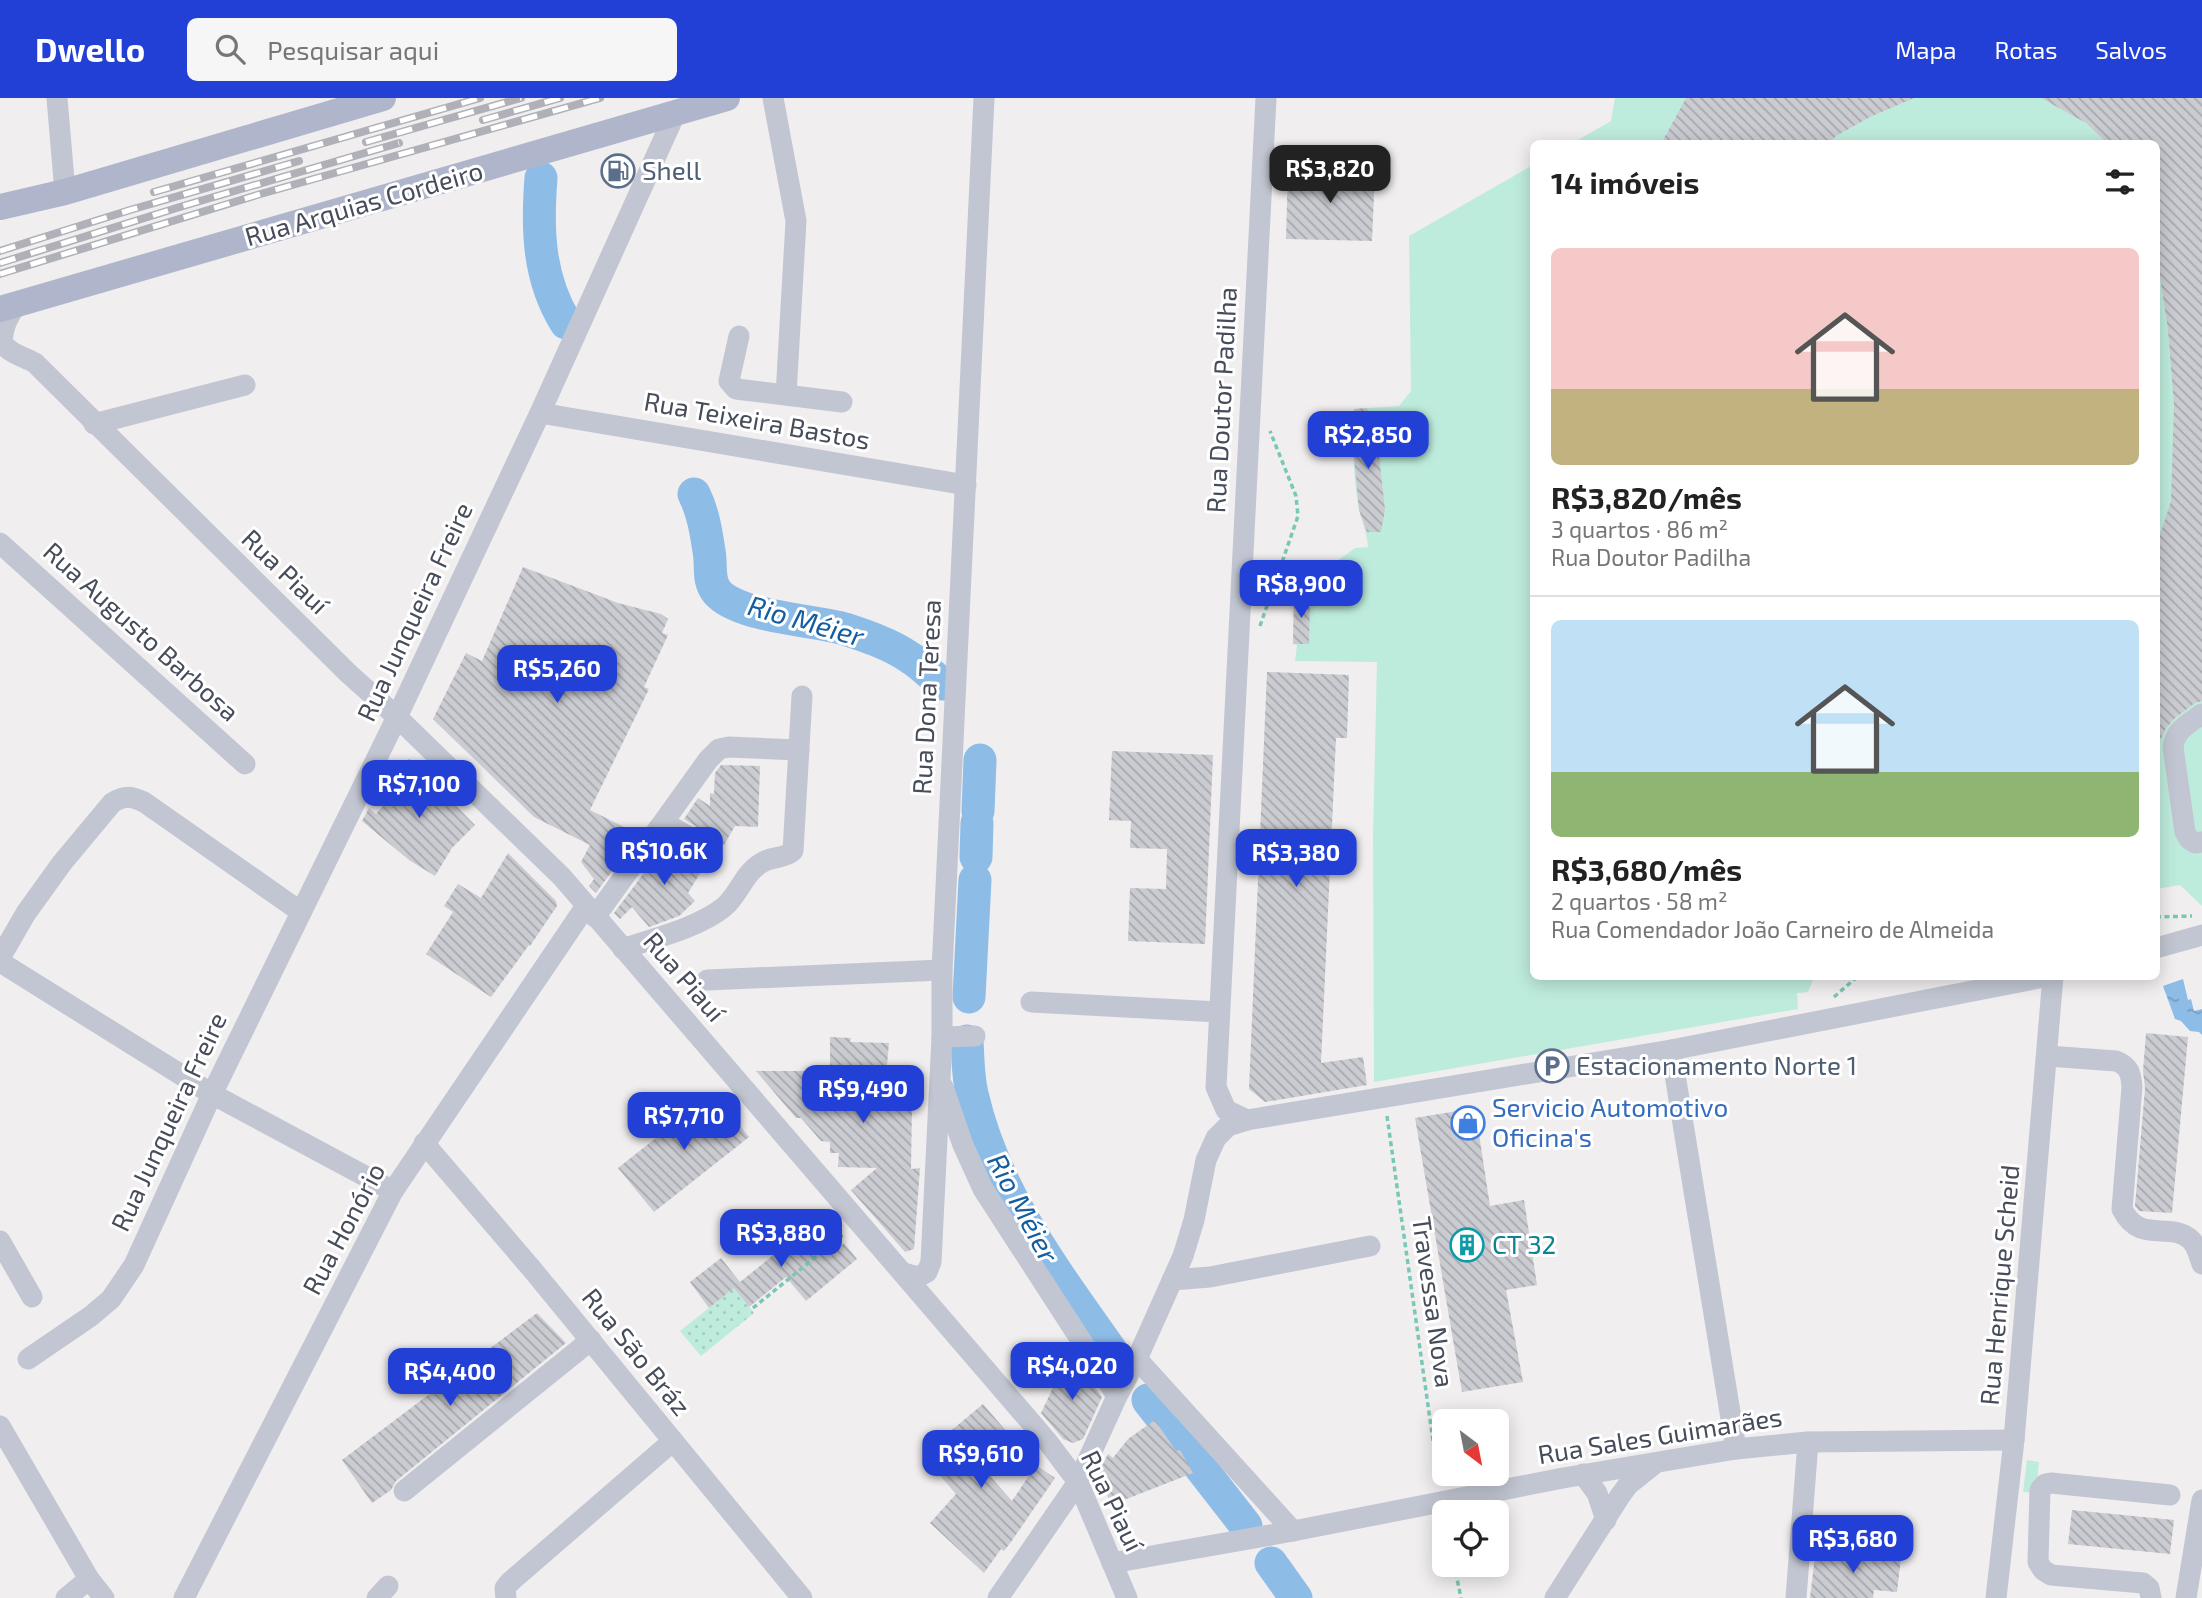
<!DOCTYPE html>
<html lang="pt">
<head>
<meta charset="utf-8">
<style>
  body { margin:0; font-family:"Exo 2",sans-serif; background:#f6f6f6; color:#222; height:100vh; display:flex; flex-direction:column; font-size:26px; white-space:nowrap }
  * { box-sizing:border-box; margin:0 }
  p { font-size:23px; color:#767676 }
  .icon { flex:none; width:38px; height:38px; fill:none; stroke:currentColor; stroke-width:2; stroke-linecap:round; stroke-linejoin:round }
  .map { position:relative; flex:1; overflow:hidden }
  .details { position:absolute; left:1530px; top:42px; width:630px; height:840px; display:flex; flex-direction:column; background:#fff; border-radius:10px; box-shadow:0 4px 18px #0003 }
  .details>* { flex:none }
  .needle { width:46px; rotate:148deg }
  .controls { position:absolute; left:1432px; top:1311px; display:grid; gap:14px }
  .controls a { display:grid; place-items:center; width:77px; height:77px; border-radius:10px; background:#fff; box-shadow:0 4px 18px #0003; font-size:35px }
  .price { position:absolute; translate:-50% -60px; padding:0 16px; border-radius:14px; background:#2240d6; color:#fff; font-size:23px; line-height:46px; filter:drop-shadow(0 2px 4px #0008) }
  .price::after { content:''; position:absolute; left:50%; top:42px; width:21px; height:16px; margin-left:-10px; background:inherit; clip-path:polygon(0 0,100% 0,50% 100%) }
  .price.active { background:#222; color:#fff }
  ul { padding:0; list-style:none }
  li { display:grid; align-content:center; gap:14px; height:371px; padding:0 21px }
  li+li { border-top:2px solid #e0e0e0 }
  li span { display:grid; place-items:center; height:217px; border-radius:10px; color:#555 }
  li>.icon { margin-inline-start:auto }
  span .icon { width:126px; height:126px; fill:#fffc; stroke-width:1 }
  li b { font-size:30px }
  h2 { display:flex; justify-content:space-between; align-items:center; height:84px; padding:0 21px; font-size:30px }
  header { display:flex; align-items:center; gap:42px; box-sizing:border-box; height:98px; padding:0 35px; background:#2240d6; color:#fff }
  header strong { font-size:33px }
  nav { display:flex; gap:38px; margin-inline-start:auto; font-size:24px }
  .search { width:490px; height:63px; background:#f6f6f6; display:flex; align-items:center; gap:18px; box-sizing:border-box; padding:0 24px; border-radius:10px; color:#767676; font-size:26px }
  .map>svg:first-child { display:block }
  .grass { fill:url(#grass-dots) }
  .pitch { fill:#beecdc }
  .water { fill:url(#water-ripples) }
  .lines { fill:none; stroke-linecap:round; stroke-linejoin:round }
  .river { stroke:#8dbce7; stroke-width:33 }
  .building { fill:url(#building-back-hatch) }
  .path { stroke:#78c8b6; stroke-width:3.5; stroke-dasharray:5 3.5; stroke-linecap:butt }
  .minor { stroke:#c2c6d2; stroke-width:21 }
  .major { stroke:#afb5cb; stroke-width:26 }
  .rail-casing { stroke:#b0b1b8; stroke-width:8 }
  .rail { stroke:#fff; stroke-width:5; stroke-dasharray:16; stroke-linecap:butt }
  .labels { text-anchor:middle; stroke-width:6; stroke-linejoin:round; paint-order:stroke }
  .service-label { font-size:26px; fill:#4e5e75; stroke:#fff; text-anchor:start }
  .street-label { font-size:26px; fill:#474c5a; stroke:#fff }
  .shop-label { font-size:26px; fill:#366cbe; stroke:#fff; text-anchor:start }
  .culture-label { font-size:26px; fill:#0d838f; stroke:#fff; text-anchor:start }
  .water-label { font-size:28px; font-style:italic; fill:#135da1; stroke:#fff }
</style>
</head>
<body>
<header>
<strong>Dwello</strong>
<div class="search"><svg class="icon" aria-label="search" viewBox="0 0 24 24"><circle cx="10" cy="10" r="6"/><path d="M15 15l6 6"/></svg>Pesquisar aqui</div>
<nav><a>Mapa</a><a>Rotas</a><a>Salvos</a></nav>
</header>
<div class="map">
<svg width="2202" height="1500" viewBox="0 0 2202 1500">
  <defs>
    <pattern id="grass-dots" width="8" height="8" patternUnits="userSpaceOnUse" patternTransform="scale(1.75)"><rect width="8" height="8" fill="#beecdc"/><path d="M2 2h.1M6 6h.1" fill="none" stroke="#a5ccbf" stroke-width="1.8" stroke-linecap="round"/></pattern>
    <pattern id="water-ripples" width="26" height="14" patternUnits="userSpaceOnUse" patternTransform="scale(1.75)"><rect width="26" height="14" fill="#8dbce7"/><path d="M2 4q2-2 4 0t4 0M15 11q2-2 4 0t4 0" fill="none" stroke="#759bbe"/></pattern>
    <pattern id="building-back-hatch" width="6" height="6" patternUnits="userSpaceOnUse" patternTransform="scale(1.75)"><rect width="6" height="6" fill="#cbccd2"/><path d="M-1 5l2 2M0 0l6 6M5-1l2 2" fill="none" stroke="#a7a8ad"/></pattern>
  </defs>
  <rect width="100%" height="100%" fill="#f0eeee"/>
  <path class="grass" d="M 734,1190 L 754,1215 L 701,1258 L 680,1233 Z"/>
  <g class="pitch">
    <path d="M 1615,0 L 2202,0 L 2202,808 L 2180,787 L 2156,791 L 2156,46 L 1571,46 L 1611,23 Z"/>
    <path d="M 1533,67 L 1533,878 L 1814,879 L 1808,894 L 1797,895 L 1798,911 L 1374,984 L 1373,739 L 1377,564 L 1295,563 L 1297,547 L 1293,546 L 1294,498 L 1300,498 L 1301,489 L 1355,450 L 1368,449 C 1367,435 1362,424 1359,411 C 1353,380 1352,342 1354,311 L 1399,308 L 1411,293 L 1409,138 Z"/>
    <path d="M 2027,1362 L 2039,1364 L 2036,1395 L 2023,1394 Z"/>
  </g>
  <path class="water" d="M 2183,881 L 2188,902 L 2191,901 L 2194,913 L 2202,911 L 2202,937 L 2199,934 L 2190,933 L 2181,923 L 2175,921 L 2163,888 Z"/>
  <g class="lines">
    <g class="river">
      <path d="M 541,80 C 537,131 538,180 566,225"/>
      <path d="M 694,396 C 703,414 706,433 709,453 C 712,467 707,482 717,494 C 738,519 814,522 845,531 C 866,538 890,546 909,559 C 921,566 931,577 942,586"/>
      <path d="M 978,713 L 980,662"/>
      <path d="M 976,759 L 977,725"/>
      <path d="M 969,899 L 975,782"/>
      <path d="M 967,943 C 968,961 968,979 972,996 C 995,1097 1059,1178 1117,1261"/>
      <path d="M 1148,1302 L 1246,1428"/>
      <path d="M 1271,1465 L 1296,1500"/>
    </g>
  </g>
  <g class="building">
    <path d="M 1686,0 L 1914,0 L 1870,19 L 1836,38 L 1828,46 L 1661,46 Z"/>
    <path d="M 2041,0 L 2202,0 L 2202,603 L 2195,605 L 2175,620 L 2166,630 L 2161,641 L 2156,644 L 2156,442 L 2162,431 L 2171,403 L 2174,307 L 2168,231 L 2156,153 L 2156,46 L 2108,46 L 2086,25 Z"/>
    <path d="M 1288,70 L 1375,73 L 1372,143 L 1286,141 Z"/>
    <path d="M 1367,310 L 1377,339 L 1385,412 L 1381,434 L 1367,434 L 1359,412 L 1352,337 L 1354,311 Z"/>
    <path d="M 523,469 L 618,505 L 661,516 L 668,521 L 662,535 L 668,537 L 644,589 L 649,591 L 590,712 L 622,728 L 633,737 L 630,740 L 633,744 L 596,795 L 589,788 L 594,781 L 581,764 L 590,747 L 534,719 L 433,621 L 466,555 L 482,563 Z"/>
    <path d="M 1294,498 L 1310,499 L 1309,546 L 1293,546 Z"/>
    <path d="M 1267,574 L 1349,577 L 1347,640 L 1336,640 L 1321,965 L 1363,959 L 1367,987 L 1265,1004 L 1249,991 Z"/>
    <path d="M 1112,653 L 1213,657 L 1205,846 L 1128,843 L 1130,790 L 1166,791 L 1167,751 L 1130,750 L 1131,723 L 1109,722 Z"/>
    <path d="M 409,661 L 475,727 L 452,750 L 435,778 L 409,762 L 362,723 L 369,710 L 376,716 L 396,693 L 388,686 L 394,680 L 392,678 Z"/>
    <path d="M 721,667 L 760,668 L 758,729 L 735,728 L 724,747 L 717,741 L 684,721 L 698,700 L 710,708 L 710,695 L 714,696 L 715,675 Z"/>
    <path d="M 668,743 L 707,764 L 688,795 L 695,803 L 679,818 L 649,829 L 632,809 L 620,821 L 614,815 Z"/>
    <path d="M 508,755 L 556,803 L 557,808 L 530,848 L 529,847 L 491,899 L 426,856 L 453,814 L 444,808 L 458,786 L 481,800 Z"/>
    <path d="M 2146,935 L 2188,939 L 2172,1115 L 2139,1113 L 2135,1108 L 2145,990 L 2143,973 Z"/>
    <path d="M 830,939 L 851,940 L 850,944 L 889,945 L 887,967 L 917,968 L 914,1013 L 912,1012 L 911,1071 L 920,1070 L 914,1151 L 905,1154 L 851,1092 L 877,1070 L 838,1069 L 839,1055 L 830,1055 L 830,1044 L 821,1043 L 801,1020 L 796,1020 L 756,973 L 830,973 Z"/>
    <path d="M 714,994 L 749,1039 L 654,1114 L 618,1070 Z"/>
    <path d="M 1475,1010 L 1490,1108 L 1524,1102 L 1537,1187 L 1506,1192 L 1523,1284 L 1462,1294 L 1415,1020 Z"/>
    <path d="M 817,1122 L 840,1149 L 844,1145 L 857,1161 L 806,1203 L 786,1179 L 749,1209 L 734,1190 L 709,1210 L 690,1184 L 721,1160 L 740,1184 Z"/>
    <path d="M 537,1215 L 566,1245 L 396,1383 L 391,1392 L 372,1405 L 342,1362 Z"/>
    <path d="M 1070,1254 L 1102,1299 L 1083,1341 L 1073,1345 L 1063,1341 L 1041,1315 Z"/>
    <path d="M 983,1306 L 1013,1341 L 981,1368 L 1012,1403 L 1036,1367 L 1055,1380 L 1011,1444 L 1004,1453 L 1001,1451 L 984,1475 L 930,1425 L 956,1396 L 922,1357 Z"/>
    <path d="M 1155,1322 L 1176,1353 L 1180,1352 L 1193,1375 L 1111,1407 L 1104,1389 L 1096,1393 L 1093,1385 L 1108,1356 L 1113,1360 L 1128,1341 Z"/>
    <path d="M 2072,1412 L 2174,1422 L 2170,1456 L 2068,1446 Z"/>
    <path d="M 1816,1450 L 1901,1460 L 1897,1494 L 1874,1492 L 1873,1500 L 1810,1500 Z"/>
  </g>
  <g class="lines">
    <g class="path">
      <path d="M 1260,528 L 1298,418 L 1296,398 L 1270,333"/>
      <path d="M 2156,819 L 2192,818"/>
      <path d="M 1834,899 L 1858,878"/>
      <path d="M 1387,1018 L 1439,1385"/>
      <path d="M 753,1210 L 844,1136"/>
      <path d="M 1454,1466 L 1461,1500"/>
    </g>
    <g class="minor">
      <path d="M 57,0 L 65,94"/>
      <path d="M 773,0 L 796,123 L 786,297"/>
      <path d="M 18,205 C 8,218 3,228 2,245 C 11,256 22,258 35,265 L 349,576 L 397,619 L 562,779 L 1047,1343 L 1078,1384 L 1127,1500"/>
      <path d="M 739,238 L 729,283 L 736,291 L 842,304"/>
      <path d="M 540,315 L 966,387"/>
      <path d="M 94,326 L 245,287"/>
      <path d="M 0,445 L 245,666"/>
      <path d="M 2202,616 C 2189,625 2175,632 2173,649 L 2185,734 L 2189,741 L 2195,745 L 2202,744"/>
      <path d="M 658,731 L 672,729 L 710,752"/>
      <path d="M 595,819 L 708,662 L 719,651 L 729,649 L 799,652"/>
      <path d="M 2156,850 L 2202,837"/>
      <path d="M 623,851 C 654,840 698,830 724,809 C 739,797 744,774 763,764 C 773,758 784,761 793,753 L 802,598"/>
      <path d="M 0,860 L 26,815 L 62,765 L 112,705 C 125,697 131,698 144,704 L 301,814"/>
      <path d="M 0,864 L 212,996 L 393,1093"/>
      <path d="M 707,882 L 942,872"/>
      <path d="M 1031,904 L 1219,914"/>
      <path d="M 942,939 L 975,938"/>
      <path d="M 1671,952 L 1736,1351"/>
      <path d="M 2048,958 L 2116,963 C 2129,968 2131,975 2132,989 L 2122,1111 C 2140,1147 2168,1123 2190,1141 C 2197,1147 2199,1158 2202,1166"/>
      <path d="M 943,989 L 963,1047 L 983,1091 L 1117,1298"/>
      <path d="M 1247,1022 L 1226,1012 L 1216,989 L 1266,0"/>
      <path d="M 424,1045 L 531,1170 L 802,1500"/>
      <path d="M 0,1143 L 32,1199"/>
      <path d="M 903,1175 L 918,1179 L 927,1174 L 931,1164 L 942,939 L 942,872 L 984,0"/>
      <path d="M 1172,1182 L 1210,1179 L 1370,1148"/>
      <path d="M 28,1261 L 91,1218 L 111,1201 L 134,1167 L 212,996 L 397,619 L 540,315 L 675,16"/>
      <path d="M 1137,1261 L 1293,1433"/>
      <path d="M 0,1328 L 89,1481 L 104,1500"/>
      <path d="M 1583,1376 L 1597,1395 L 1606,1422"/>
      <path d="M 404,1393 L 591,1242"/>
      <path d="M 1112,1465 L 1293,1433 L 1563,1380 L 1736,1351 L 1808,1344 L 2014,1342"/>
      <path d="M 66,1500 L 89,1481"/>
      <path d="M 184,1500 L 393,1093 L 586,808"/>
      <path d="M 377,1500 L 388,1488"/>
      <path d="M 506,1500 L 505,1490 L 510,1484 L 673,1343"/>
      <path d="M 998,1500 L 1078,1384 L 1117,1298 L 1137,1261 L 1183,1158 L 1194,1122 L 1206,1062 L 1216,1040 L 1228,1028 L 1247,1022 L 1671,952 L 2049,878"/>
      <path d="M 1555,1500 L 1620,1398 L 1628,1387 L 1653,1367"/>
      <path d="M 1796,1500 L 1808,1344"/>
      <path d="M 1996,1500 L 2014,1342 L 2053,878"/>
      <path d="M 2151,1500 L 2149,1490 L 2143,1485 L 2051,1477 L 2043,1472 L 2038,1464 L 2040,1392 L 2045,1386 L 2051,1385 L 2170,1397"/>
      <path d="M 2186,1500 L 2202,1402"/>
    </g>
    <g class="major">
      <path d="M 0,109 L 65,94 L 383,0"/>
      <path d="M 0,211 L 727,0"/>
    </g>
    <defs>
      <g id="rail">
        <path d="M 483,22 L 560,0"/>
        <path d="M 366,44 L 521,0"/>
        <path d="M 154,94 L 480,0"/>
        <path d="M 0,153 L 130,112 L 299,63"/>
        <path d="M 0,165 L 183,108 L 399,45"/>
        <path d="M 0,176 L 257,97 L 600,0"/>
      </g>
    </defs>
    <use href="#rail" class="rail-casing"/>
    <use href="#rail" class="rail"/>
  </g>
  <defs>
    <symbol id="fuel-ring" viewBox="-11 -11 22 22"><circle r="9.5" fill="#fff" stroke="#5c6f8a" stroke-width="1.5"/><path d="M-5.5-6h7V0h2V4h1.3V-2.5L3-4.5l.8-.8L6-3V5H2.5V1h-1V6h-7ZM-4.2-4.7v3.2H.2V-4.7Z" fill="#5c6f8a"/></symbol>
    <symbol id="parking-ring" viewBox="-11 -11 22 22"><circle r="9.5" fill="#fff" stroke="#5c6f8a" stroke-width="1.5"/><path d="M-3.5-5.5H1a3.5 3.5 0 0 1 0 7H-1V5.5H-3.5ZM-1-3.4V-.6H.8a1.4 1.4 0 0 0 0-2.8Z" fill="#5c6f8a"/></symbol>
    <symbol id="shop-ring" viewBox="-11 -11 22 22"><circle r="9.5" fill="#fff" stroke="#3f7fe0" stroke-width="1.5"/><path d="M-5-2.5h2.3a2.7 3.5 0 0 1 5.4 0H5L5.5 6h-11ZM-1.5-2.5h3a1.5 2.3 0 0 0-3 0Z" fill="#3f7fe0"/></symbol>
    <symbol id="building-ring" viewBox="-11 -11 22 22"><circle r="9.5" fill="#fff" stroke="#0f9aa8" stroke-width="1.5"/><path d="M-4-6H4V6H1V3H-1V6H-4ZM-2.5-4.3h1.7v1.8h-1.7ZM.8-4.3h1.7v1.8H.8ZM-2.5-1h1.7V.8h-1.7ZM.8-1h1.7V.8H.8Z" fill="#0f9aa8"/></symbol>
  </defs>
  <g fill-rule="evenodd">
    <use href="#fuel-ring" x="599" y="54" width="38" height="38"/>
    <use href="#parking-ring" x="1533" y="949" width="38" height="38"/>
    <use href="#shop-ring" x="1449" y="1006" width="38" height="38"/>
    <use href="#building-ring" x="1448" y="1128" width="38" height="38"/>
  </g>
  <g class="labels">
    <g class="service-label">
      <text x="642" y="82">Shell</text>
      <text x="1576" y="977">Estacionamento Norte 1</text>
    </g>
    <g class="street-label">
      <text transform="translate(364 106) rotate(-16)" y="9">Rua Arquias Cordeiro</text>
      <text transform="translate(1222 302) rotate(-87)" y="9">Rua Doutor Padilha</text>
      <text transform="translate(757 323) rotate(10)" y="9">Rua Teixeira Bastos</text>
      <text transform="translate(285 474) rotate(44)" y="9">Rua Piauí</text>
      <text transform="translate(415 514) rotate(-65)" y="9">Rua Junqueira Freire</text>
      <text transform="translate(141 534) rotate(42)" y="9">Rua Augusto Barbosa</text>
      <text transform="translate(927 599) rotate(-87)" y="9">Rua Dona Teresa</text>
      <text transform="translate(684 879) rotate(49)" y="9">Rua Piauí</text>
      <text transform="translate(169 1024) rotate(-65)" y="9">Rua Junqueira Freire</text>
      <text transform="translate(344 1131) rotate(-62)" y="9">Rua Honório</text>
      <text transform="translate(2000 1187) rotate(-85)" y="9">Rua Henrique Scheid</text>
      <text transform="translate(1433 1204) rotate(82)" y="9">Travessa Nova</text>
      <text transform="translate(636 1254) rotate(51)" y="9">Rua São Bráz</text>
      <text transform="translate(1660 1338) rotate(-9)" y="9">Rua Sales Guimarães</text>
      <text transform="translate(1112 1403) rotate(64)" y="9">Rua Piauí</text>
    </g>
    <g class="shop-label">
      <text x="1492" y="1019">Servicio Automotivo<tspan x="1492" dy="30">Oficina's</tspan></text>
    </g>
    <g class="culture-label">
      <text x="1492" y="1156">CT 32</text>
    </g>
    <g class="water-label">
      <text transform="translate(806 523) rotate(16)" y="10">Rio Méier</text>
      <text transform="translate(1023 1110) rotate(62)" y="10">Rio Méier</text>
    </g>
  </g>
</svg>
<div class="controls">
<a><svg class="needle" viewBox="-14 -14 28 28"><path d="M0-13l5 13h-10z" fill="#e53935"/><path d="M0 13l5-13h-10z" fill="#767676"/></svg></a>
<a><svg class="icon" aria-label="locate" viewBox="0 0 24 24"><circle cx="12" cy="12" r="6"/><path d="M12 2v4M12 18v4M2 12h4M18 12h4"/></svg></a>
</div>
<b class="price active" style="left:1330px;top:107px">R$3,820</b>
<b class="price" style="left:1368px;top:373px">R$2,850</b>
<b class="price" style="left:1301px;top:522px">R$8,900</b>
<b class="price" style="left:557px;top:607px">R$5,260</b>
<b class="price" style="left:419px;top:722px">R$7,100</b>
<b class="price" style="left:664px;top:789px">R$10.6K</b>
<b class="price" style="left:1296px;top:791px">R$3,380</b>
<b class="price" style="left:863px;top:1027px">R$9,490</b>
<b class="price" style="left:684px;top:1054px">R$7,710</b>
<b class="price" style="left:781px;top:1171px">R$3,880</b>
<b class="price" style="left:1072px;top:1304px">R$4,020</b>
<b class="price" style="left:450px;top:1310px">R$4,400</b>
<b class="price" style="left:981px;top:1392px">R$9,610</b>
<b class="price" style="left:1853px;top:1477px">R$3,680</b>
<section class="details">
<h2>14 imóveis<svg class="icon" aria-label="filters" viewBox="0 0 24 24"><path d="M4 7h16M4 17h16"/><circle cx="9" cy="7" r="2"/><circle cx="15" cy="17" r="2"/></svg></h2>
<ul>
<li><span style="background:linear-gradient(#f6c9c9 65%,#c2b280 0)"><svg class="icon" aria-label="home" viewBox="0 0 24 24"><path d="M3 11l9-7 9 7M6 9v11h12V9"/></svg></span><div><b>R$3,820/mês</b><p>3 quartos · 86 m²</p><p>Rua Doutor Padilha</p></div></li>
<li><span style="background:linear-gradient(#bfe0f5 70%,#8fb573 0)"><svg class="icon" aria-label="home" viewBox="0 0 24 24"><path d="M3 11l9-7 9 7M6 9v11h12V9"/></svg></span><div><b>R$3,680/mês</b><p>2 quartos · 58 m²</p><p>Rua Comendador João Carneiro de Almeida</p></div></li>
</ul>
</section>
</div>
</body>
</html>
